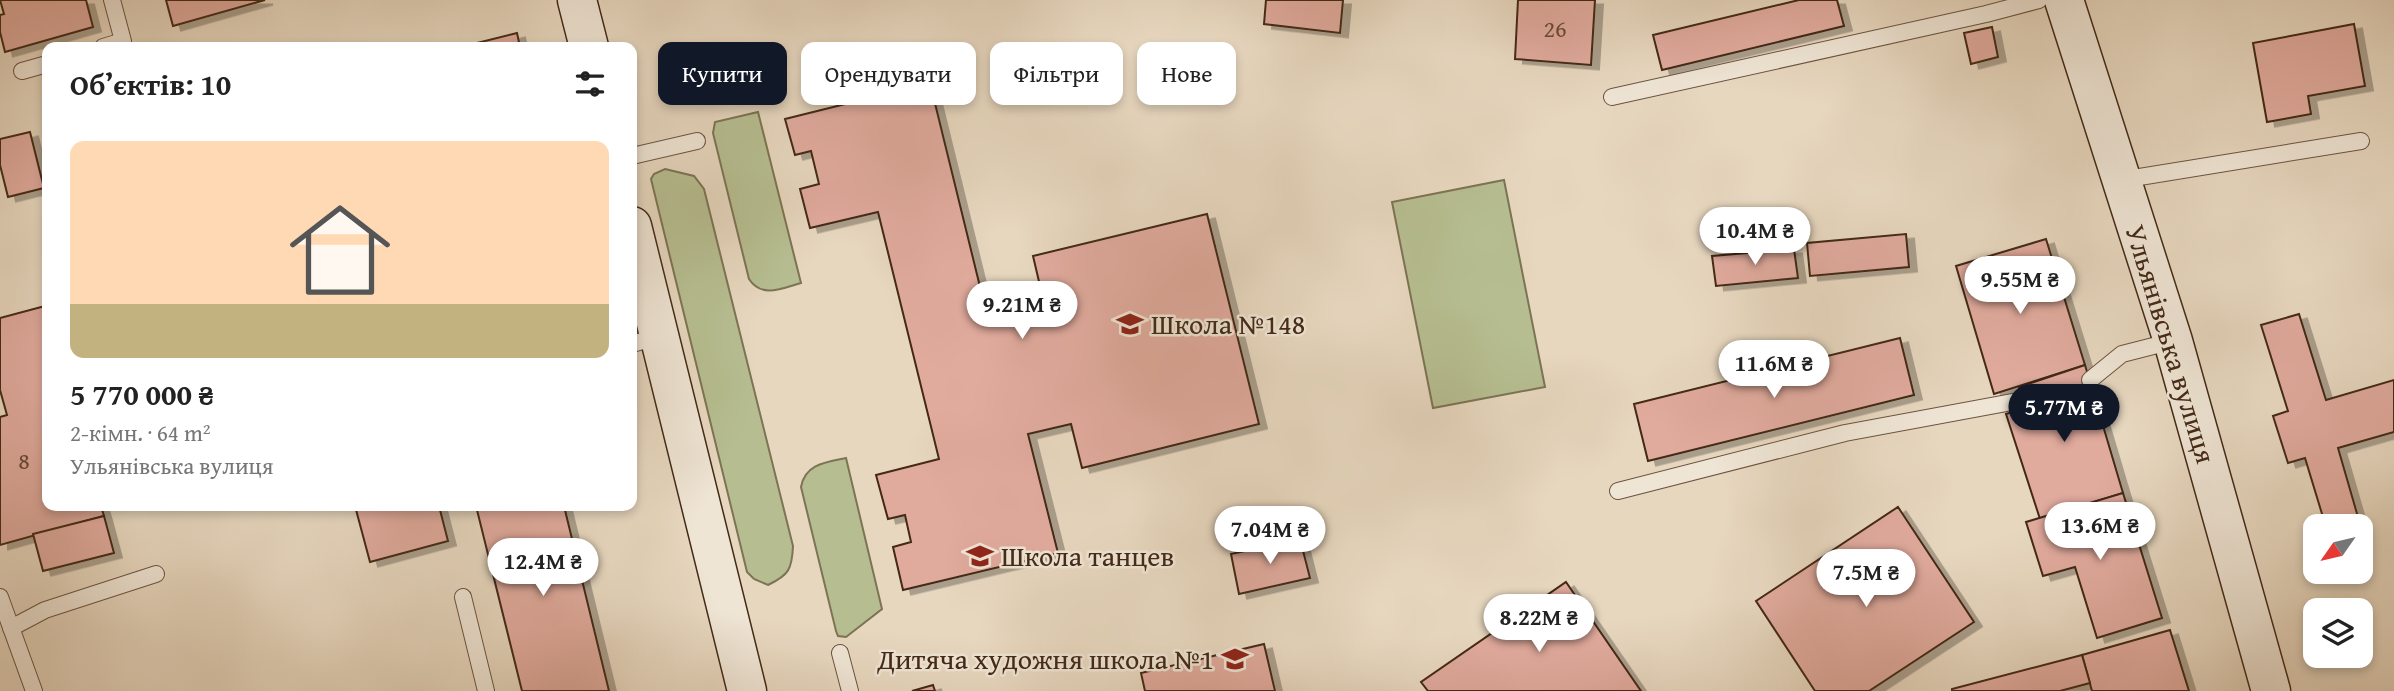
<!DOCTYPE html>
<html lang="uk">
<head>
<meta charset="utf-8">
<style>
  body { margin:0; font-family:"Gentium Book Plus",serif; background:#f6f6f6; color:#222; height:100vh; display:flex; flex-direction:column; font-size:26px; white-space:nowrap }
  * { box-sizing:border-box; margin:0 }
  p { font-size:23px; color:#767676 }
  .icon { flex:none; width:38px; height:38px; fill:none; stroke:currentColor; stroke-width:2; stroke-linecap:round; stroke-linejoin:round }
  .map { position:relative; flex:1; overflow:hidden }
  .panel { position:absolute; left:42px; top:42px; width:595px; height:469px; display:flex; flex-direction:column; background:#fff; border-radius:14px; box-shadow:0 4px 10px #0003 }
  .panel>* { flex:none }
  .hud { position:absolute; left:658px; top:42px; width:665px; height:63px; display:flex; gap:14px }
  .needle { width:46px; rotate:236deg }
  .fabs { position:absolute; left:2303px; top:514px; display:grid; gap:14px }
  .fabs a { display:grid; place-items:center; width:70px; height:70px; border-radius:14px; background:#fff; box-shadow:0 4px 10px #0003; font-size:35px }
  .price { position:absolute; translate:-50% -60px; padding:0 16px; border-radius:24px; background:#fff; color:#222; font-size:23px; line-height:46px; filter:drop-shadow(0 2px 4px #0008) }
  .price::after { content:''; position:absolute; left:50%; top:42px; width:21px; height:16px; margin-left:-10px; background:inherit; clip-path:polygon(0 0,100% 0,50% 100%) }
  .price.active { background:#111827; color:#fff }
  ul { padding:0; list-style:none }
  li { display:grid; align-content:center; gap:14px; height:371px; padding:0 28px }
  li+li { border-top:2px solid #e0e0e0 }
  li span { display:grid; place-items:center; height:217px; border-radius:14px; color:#555 }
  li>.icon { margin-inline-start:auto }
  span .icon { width:126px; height:126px; fill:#fffc; stroke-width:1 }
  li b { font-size:30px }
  h2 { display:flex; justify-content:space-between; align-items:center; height:84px; padding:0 28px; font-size:30px }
  .tag { padding:0 24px; border-radius:14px; background:#fff; box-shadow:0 4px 10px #0003; font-size:24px; line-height:63px }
  .tag.active { background:#111827; color:#fff }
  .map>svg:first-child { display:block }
  .green { fill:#b6be91; stroke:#7c7454; stroke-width:2 }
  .building { fill:#e0aa9d; stroke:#432917; stroke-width:2; filter:url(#shadow) }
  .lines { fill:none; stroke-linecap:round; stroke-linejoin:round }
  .lane-casing { stroke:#6c5441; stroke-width:18 }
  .secondary-casing { stroke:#432917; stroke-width:41 }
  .lane { stroke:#efe5d5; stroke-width:16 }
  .secondary { stroke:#efe5d5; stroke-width:38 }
  .labels { text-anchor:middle; stroke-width:5; stroke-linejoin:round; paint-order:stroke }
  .number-label { font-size:24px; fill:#6a4938 }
  .poi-label { font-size:28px; fill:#432917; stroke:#efe5d5; text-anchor:start }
  .street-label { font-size:28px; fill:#432917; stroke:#efe5d5 }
</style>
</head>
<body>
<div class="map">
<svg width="2394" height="691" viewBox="0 0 2394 691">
  <defs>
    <filter id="shadow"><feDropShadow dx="8" dy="4.5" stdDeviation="0" flood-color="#0004"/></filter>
  </defs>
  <rect width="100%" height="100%" fill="#e7d7bf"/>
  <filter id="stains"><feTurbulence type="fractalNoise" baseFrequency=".00286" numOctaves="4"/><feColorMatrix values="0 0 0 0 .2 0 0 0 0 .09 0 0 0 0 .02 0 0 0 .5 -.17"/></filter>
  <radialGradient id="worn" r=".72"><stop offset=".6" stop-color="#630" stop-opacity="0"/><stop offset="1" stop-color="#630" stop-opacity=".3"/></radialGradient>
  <g class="green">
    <path d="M 758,112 L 801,283 C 783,288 762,299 749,279 L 713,133 L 715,122 Z"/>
    <path d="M 665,169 L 694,176 L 704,189 L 793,546 C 792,569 789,575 768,585 L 754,579 L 747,572 L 651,179 L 654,174 Z"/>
    <path d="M 1504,180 L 1545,387 L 1433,408 L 1392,202 Z"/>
    <path d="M 846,458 L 882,609 L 846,637 L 838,636 L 836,631 L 801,487 C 805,464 826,462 846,458 Z"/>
  </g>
  <g class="building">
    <path d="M 0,0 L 86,0 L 93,27 L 5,52 L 0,32 L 0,15 L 4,14 Z"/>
    <path d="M 166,0 L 265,0 L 173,26 Z"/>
    <path d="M 1266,0 L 1343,0 L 1340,33 L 1264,24 Z"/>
    <path d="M 1518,0 L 1595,0 L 1591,65 L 1515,59 Z"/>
    <path d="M 1799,0 L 1837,0 L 1844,26 L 1662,70 L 1653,35 Z"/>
    <path d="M 2354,24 L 2365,86 L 2308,96 L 2311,114 L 2267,122 L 2253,43 Z"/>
    <path d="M 1992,27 L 1998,57 L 1971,64 L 1964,33 Z"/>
    <path d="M 517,33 L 520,47 L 461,47 Z"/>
    <path d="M 930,83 L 984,303 L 1041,290 L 1033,256 L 1207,214 L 1259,424 L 1082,468 L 1071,424 L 1028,434 L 1058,553 L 903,590 L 893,547 L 911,542 L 905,515 L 888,519 L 876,475 L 939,459 L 878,212 L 810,228 L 800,189 L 819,184 L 811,151 L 795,155 L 785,119 Z"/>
    <path d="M 30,132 L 44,188 L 8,197 L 0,165 L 0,139 Z"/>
    <path d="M 1906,234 L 1909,267 L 1810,276 L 1807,243 Z"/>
    <path d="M 2046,239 L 2085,365 L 1994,394 L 1956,266 Z"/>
    <path d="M 1794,249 L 1798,278 L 1716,286 L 1712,256 Z"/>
    <path d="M 45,306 L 47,313 L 47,506 L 101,506 L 104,516 L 0,545 L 0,417 L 7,415 L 0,390 L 0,318 Z"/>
    <path d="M 2299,314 L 2326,400 L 2394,380 L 2394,432 L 2338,448 L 2360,524 L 2348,527 L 2326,527 L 2305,458 L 2288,463 L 2273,416 L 2288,411 L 2261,325 Z"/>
    <path d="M 1900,338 L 1914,395 L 1648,461 L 1634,404 Z"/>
    <path d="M 2085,365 L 2123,493 L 2040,519 L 2006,414 L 2026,408 L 2019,387 Z"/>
    <path d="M 2123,493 L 2162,618 L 2097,638 L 2075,567 L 2043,576 L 2026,522 Z"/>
    <path d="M 355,506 L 439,506 L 448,541 L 370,562 Z"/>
    <path d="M 476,506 L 564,506 L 609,691 L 522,691 Z"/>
    <path d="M 1898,507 L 1974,622 L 1869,691 L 1815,691 L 1756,601 Z"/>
    <path d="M 104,516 L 114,553 L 43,571 L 33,534 Z"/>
    <path d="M 1300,539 L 1310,578 L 1239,594 L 1231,554 Z"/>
    <path d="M 1566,582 L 1641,691 L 1428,691 L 1421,682 Z"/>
    <path d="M 2170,630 L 2189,691 L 2092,691 L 2082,655 Z"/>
    <path d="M 1264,644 L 1275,691 L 1145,691 L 1141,673 Z"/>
    <path d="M 2082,655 L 2090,683 L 2060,691 L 1952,691 L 1952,689 Z"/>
    <path d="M 933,685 L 935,691 L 912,691 Z"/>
  </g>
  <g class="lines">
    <defs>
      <g id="lane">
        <path d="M 103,47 L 123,41 L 112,0"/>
        <path d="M 22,71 L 47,64"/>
        <path d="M 1612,97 L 1986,14 L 2039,0"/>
        <path d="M 632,156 L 697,141"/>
        <path d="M 2121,180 L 2361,141"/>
        <path d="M 632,344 L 660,336"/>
        <path d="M 2090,380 L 2122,354 L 2173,341"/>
        <path d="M 1618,491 L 1845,433 L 2023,400"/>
        <path d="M 0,597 L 34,691"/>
        <path d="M 463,597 L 486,691"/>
        <path d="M 11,628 L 45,610 L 156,574"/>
        <path d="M 840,653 L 850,691"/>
      </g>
      <g id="secondary">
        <path d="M 577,0 L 589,47"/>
        <path d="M 2064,0 L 2173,341 L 2271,691"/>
        <path d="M 632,226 L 747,691"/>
      </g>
    </defs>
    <use href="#lane" class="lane-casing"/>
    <use href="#secondary" class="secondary-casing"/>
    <use href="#lane" class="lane"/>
    <use href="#secondary" class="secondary"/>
  </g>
  <defs>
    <symbol id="school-bare" viewBox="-9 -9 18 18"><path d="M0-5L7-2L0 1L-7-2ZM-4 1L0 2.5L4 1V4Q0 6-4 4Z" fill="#8f2418" stroke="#efe5d5" stroke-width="2.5" paint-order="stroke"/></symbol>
  </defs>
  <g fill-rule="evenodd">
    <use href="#school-bare" x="1111" y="305" width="38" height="38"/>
    <use href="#school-bare" x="961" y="537" width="38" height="38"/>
    <use href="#school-bare" x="1216" y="640" width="38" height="38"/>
  </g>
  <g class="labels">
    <g class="number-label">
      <text x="1555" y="37">26</text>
      <text x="24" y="469">8</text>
    </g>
    <g class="poi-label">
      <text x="1151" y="334">Школа №148</text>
      <text x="1001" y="566">Школа танцев</text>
      <text x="1214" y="669" text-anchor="end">Дитяча художня школа №1</text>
    </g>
    <g class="street-label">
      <text transform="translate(2171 344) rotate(73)" y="10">Ульянівська вулиця</text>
    </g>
  </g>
  <rect width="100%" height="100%" filter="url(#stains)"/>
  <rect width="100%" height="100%" fill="url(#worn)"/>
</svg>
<div class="fabs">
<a><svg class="needle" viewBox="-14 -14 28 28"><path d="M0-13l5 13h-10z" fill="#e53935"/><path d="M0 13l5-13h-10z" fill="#767676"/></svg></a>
<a><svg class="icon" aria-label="layers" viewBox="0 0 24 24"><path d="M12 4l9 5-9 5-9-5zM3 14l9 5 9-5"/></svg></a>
</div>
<b class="price" style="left:1755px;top:267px">10.4M ₴</b>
<b class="price" style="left:2020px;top:316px">9.55M ₴</b>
<b class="price" style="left:1022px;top:341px">9.21M ₴</b>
<b class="price" style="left:1774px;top:400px">11.6M ₴</b>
<b class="price active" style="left:2064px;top:444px">5.77M ₴</b>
<b class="price" style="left:2100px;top:562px">13.6M ₴</b>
<b class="price" style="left:1270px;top:566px">7.04M ₴</b>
<b class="price" style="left:543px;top:598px">12.4M ₴</b>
<b class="price" style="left:1866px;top:609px">7.5M ₴</b>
<b class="price" style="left:1539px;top:654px">8.22M ₴</b>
<div class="hud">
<a class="tag active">Купити</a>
<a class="tag">Орендувати</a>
<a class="tag">Фільтри</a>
<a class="tag">Нове</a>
</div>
<section class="panel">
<h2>Об’єктів: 10<svg class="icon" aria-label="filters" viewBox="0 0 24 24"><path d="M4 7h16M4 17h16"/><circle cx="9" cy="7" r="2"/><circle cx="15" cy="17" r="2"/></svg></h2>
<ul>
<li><span style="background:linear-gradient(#ffd9b3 75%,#c2b280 0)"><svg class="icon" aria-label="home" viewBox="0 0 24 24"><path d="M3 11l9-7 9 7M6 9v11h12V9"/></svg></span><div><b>5 770 000 ₴</b><p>2-кімн. · 64 m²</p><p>Ульянівська вулиця</p></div></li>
</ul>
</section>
</div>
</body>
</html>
